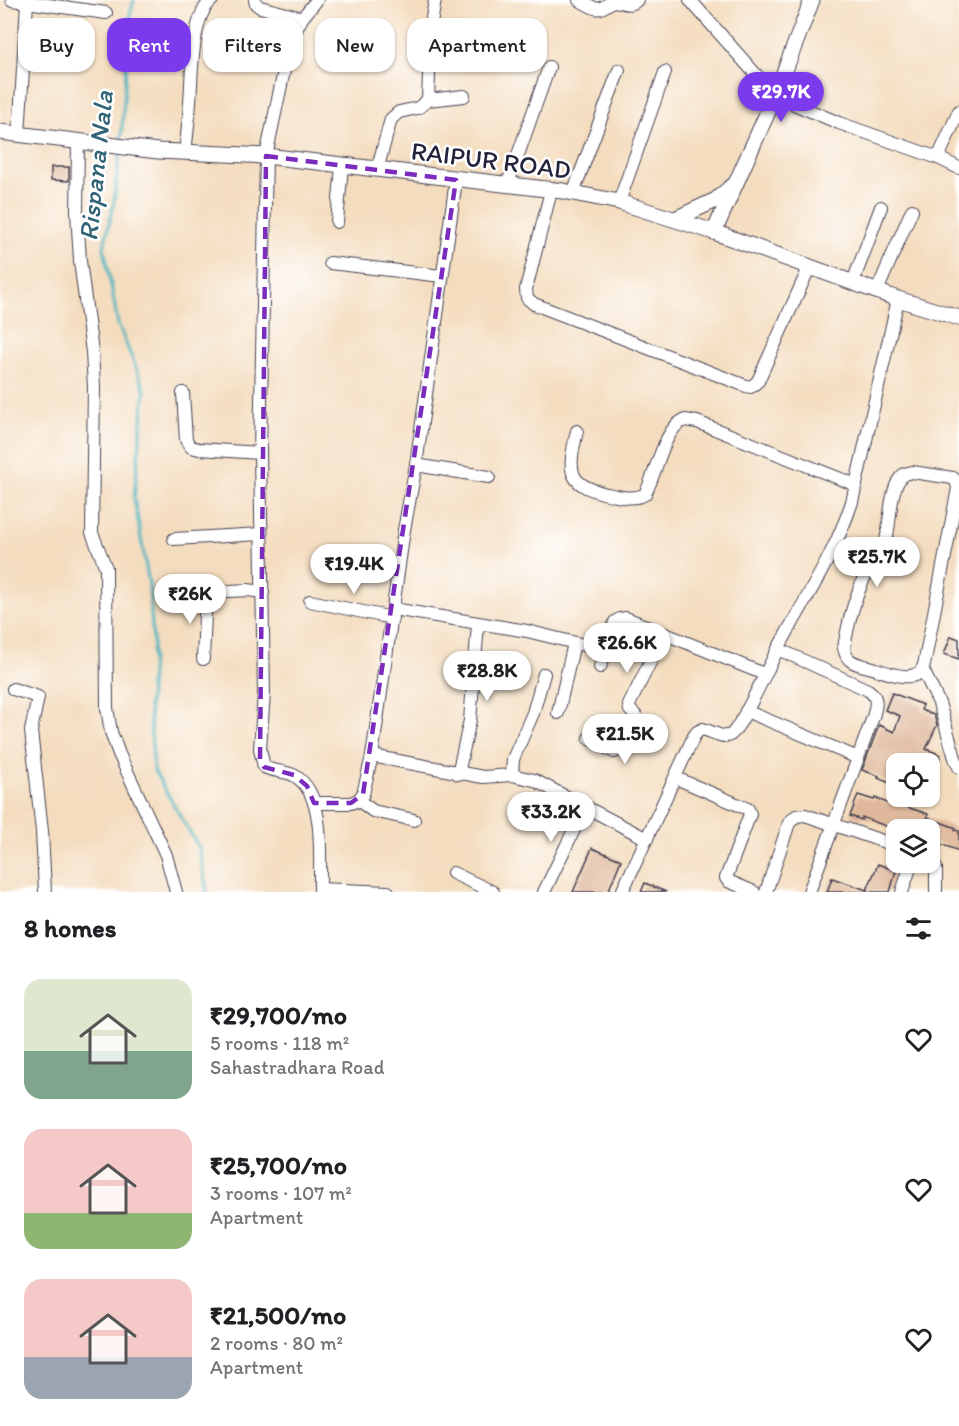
<!DOCTYPE html>
<html lang="en">
<head>
<meta charset="utf-8">
<style>
  body { margin:0; font-family:Itim,sans-serif; background:#f6f6f6; color:#202124; height:100vh; display:flex; flex-direction:column; font-size:22px; white-space:nowrap }
  * { box-sizing:border-box; margin:0 }
  p { font-size:20px; color:#757577 }
  .icon { flex:none; width:33px; height:33px; fill:none; stroke:currentColor; stroke-width:2; stroke-linecap:round; stroke-linejoin:round }
  .map { position:relative; height:892px; overflow:hidden }
  .drawer { display:flex; flex-direction:column; background:#fff; flex:1 }
  .drawer>* { flex:none }
  .top-card { position:absolute; left:18px; top:18px; width:600px; height:54px; display:flex; gap:12px }
  .fabs { position:absolute; left:886px; top:753px; display:grid; gap:12px }
  .fabs a { display:grid; place-items:center; width:54px; height:54px; border-radius:12px; background:#fff; box-shadow:0 2px 4px #0004; font-size:30px }
  .price { position:absolute; translate:-50% -51px; padding:0 14px; border-radius:21px; background:#fff; color:#222; font-size:20px; line-height:39px; filter:drop-shadow(0 2px 3px #0008) }
  .price::after { content:''; position:absolute; left:50%; top:36px; width:18px; height:14px; margin-left:-9px; background:inherit; clip-path:polygon(0 0,100% 0,50% 100%) }
  .price.selected { background:#7c3aed; color:#fff }
  ul { padding:0; list-style:none }
  li { display:flex; align-items:center; gap:18px; height:150px; padding:0 24px }
  li span { display:grid; place-items:center; flex:none; width:168px; height:120px; border-radius:18px; color:#555 }
  li>.icon { margin-inline-start:auto }
  span .icon { width:72px; height:72px; fill:#fffc; stroke-width:1 }
  li b { font-size:26px }
  h2 { display:flex; justify-content:space-between; align-items:center; height:72px; padding:0 24px; font-size:26px }
  .tag { padding:0 21px; border-radius:18px; background:#fff; box-shadow:0 2px 4px #0004; font-size:21px; line-height:54px }
  .tag.selected { background:#7c3aed; color:#fff }
  .map>svg:first-child { display:block }
  .lines { fill:none; stroke-linecap:round; stroke-linejoin:round }
  .stream { stroke:#45b4c0; stroke-width:3 }
  .building { fill:#e0b99c }
  .minor-casing { stroke:#423e4f; stroke-width:14 }
  .major-casing { stroke:#423e4f; stroke-width:17 }
  .minor { stroke:#fff; stroke-width:12 }
  .major { stroke:#fff; stroke-width:15 }
  .marked { fill:none; stroke:#7b2cbf; stroke-width:4.5; stroke-dasharray:12 8; stroke-linejoin:round }
  .labels { text-anchor:middle; stroke-width:5; stroke-linejoin:round; paint-order:stroke }
  .street-label { font-size:26px; fill:#22223b; stroke:#fff }
  .water-label { font-size:27px; font-style:italic; fill:#326477; stroke:#fff }
</style>
</head>
<body>
<div class="map">
<svg width="959" height="892" viewBox="0 0 959 892">
  <rect width="100%" height="100%" fill="#fff"/>
  <filter id="ink" filterUnits="userSpaceOnUse"><feTurbulence type="fractalNoise" baseFrequency=".0167" numOctaves="2"/><feDisplacementMap in="SourceGraphic" scale="12" xChannelSelector="R" yChannelSelector="G"/><feConvolveMatrix kernelMatrix="1 2 1 2 8 2 1 2 1" color-interpolation-filters="sRGB"/></filter>
  <filter id="wash" filterUnits="userSpaceOnUse"><feTurbulence type="fractalNoise" baseFrequency=".008" numOctaves="4" result="noise"/><feDisplacementMap in="SourceGraphic" scale="24" xChannelSelector="R" yChannelSelector="G"/><feGaussianBlur stdDeviation="1.35" result="paint"/><feColorMatrix in="noise" values="0 0 0 0 0 0 0 0 0 0 0 0 0 0 0 0 0 1.4 0 .05"/><feComposite in="paint" operator="in"/></filter>
  <g filter="url(#wash)">
    <rect width="100%" height="100%" fill="#f4ddbf"/>
    <g class="lines">
      <g class="stream">
        <path d="M 121,141 L 130,15 L 134,0"/>
        <path d="M 120,151 L 114,202 L 104,247 L 118,324 L 145,390 L 134,498 L 149,584 L 153,641 L 149,705 L 154,771 L 199,848 L 207,892"/>
      </g>
    </g>
    <g id="blocks">
      <g class="building">
        <path d="M 51,167 L 69,167 L 69,181 L 51,180 Z"/>
        <path d="M 951,636 L 959,639 L 959,659 L 944,654 Z"/>
        <path d="M 892,693 L 923,705 L 921,710 L 934,715 L 937,725 L 926,749 L 941,755 L 931,781 L 930,764 L 913,764 L 897,758 L 897,786 L 878,778 L 879,776 L 862,770 L 879,725 L 894,732 L 900,716 L 885,710 Z"/>
        <path d="M 858,795 L 874,800 L 875,798 L 887,803 L 888,801 L 928,814 L 927,817 L 956,828 L 955,830 L 959,831 L 959,851 L 930,840 L 930,830 L 903,830 L 892,826 L 891,828 L 862,817 L 862,820 L 850,816 Z"/>
        <path d="M 592,848 L 621,860 L 608,892 L 573,892 Z"/>
        <path d="M 878,864 L 896,871 L 890,892 L 827,892 L 832,878 L 867,890 Z"/>
        <path d="M 645,883 L 666,892 L 641,892 Z"/>
      </g>
    </g>
  </g>
  <g filter="url(#ink)">
    <use href="#blocks" fill-opacity="0" stroke="#423e4f" stroke-width="1.5"/>
    <g class="lines">
      <defs>
        <g id="minor">
          <path d="M 12,0 L 106,13"/>
          <path d="M 255,0 L 256,4 L 260,7 L 302,18"/>
          <path d="M 317,0 L 302,18 L 295,32 L 285,66 L 266,156 L 260,453 L 264,693 L 260,749 L 264,767 C 274,772 287,771 295,776 C 327,795 319,860 320,892"/>
          <path d="M 579,0 C 596,8 596,14 612,1 C 622,1 629,8 637,0"/>
          <path d="M 690,0 L 775,96 L 839,123 L 938,158 L 959,168"/>
          <path d="M 428,100 L 431,24 L 435,0"/>
          <path d="M 19,135 L 27,3"/>
          <path d="M 78,142 L 77,212 L 80,261 L 92,352 L 94,387 L 92,533 L 106,568 L 107,708 L 111,732 L 119,754 L 166,855 L 176,892"/>
          <path d="M 185,153 C 187,136 189,119 190,102 C 192,77 191,15 212,0"/>
          <path d="M 938,158 L 959,111"/>
          <path d="M 377,170 L 391,119 L 399,112 L 418,108 L 428,100 L 464,96"/>
          <path d="M 507,186 L 549,67"/>
          <path d="M 551,191 L 526,289 L 527,298 L 534,304 L 746,386 L 751,387 L 758,381 L 810,266"/>
          <path d="M 573,193 L 619,70"/>
          <path d="M 619,202 L 665,72"/>
          <path d="M 337,222 L 342,166"/>
          <path d="M 330,263 L 442,276"/>
          <path d="M 853,282 L 881,207"/>
          <path d="M 877,291 L 912,210"/>
          <path d="M 183,393 L 186,440 L 191,447 L 199,449 L 260,453"/>
          <path d="M 577,431 C 567,473 567,486 612,495 C 623,497 635,500 645,494 C 656,475 664,426 685,420 L 697,422 L 856,485"/>
          <path d="M 416,465 L 489,477"/>
          <path d="M 912,472 L 953,478 L 956,481 L 958,488 L 924,665 C 918,686 886,672 873,668 C 866,666 856,665 850,660 C 846,657 845,653 844,648 C 848,623 856,594 867,572 C 873,561 882,553 886,540 C 891,522 889,486 904,474 Z"/>
          <path d="M 174,539 L 261,534"/>
          <path d="M 174,594 L 248,590 L 263,592"/>
          <path d="M 310,601 L 392,618"/>
          <path d="M 393,609 L 527,631 L 604,650"/>
          <path d="M 203,659 L 206,592"/>
          <path d="M 600,667 L 615,622 L 620,619 L 626,618 L 764,674"/>
          <path d="M 923,670 L 939,703 L 955,758 L 959,767"/>
          <path d="M 13,689 L 38,697 L 31,731 L 42,831 L 45,892"/>
          <path d="M 746,711 L 858,758"/>
          <path d="M 558,713 L 574,643"/>
          <path d="M 589,738 L 614,752 L 621,750 L 636,716 L 630,710 L 629,705 L 664,634"/>
          <path d="M 372,756 L 483,777 L 512,775 L 534,780 L 647,839"/>
          <path d="M 458,774 L 470,720 L 478,625"/>
          <path d="M 512,775 L 513,759 L 533,713 L 544,674"/>
          <path d="M 676,778 L 748,809 L 750,814 L 726,878 L 728,881 L 754,892"/>
          <path d="M 358,800 L 373,811 L 414,820"/>
          <path d="M 314,803 L 351,803 L 358,800 L 363,794 L 372,756 L 404,530 L 416,465 L 456,180"/>
          <path d="M 930,859 L 936,868 L 936,892"/>
          <path d="M 453,873 L 493,892"/>
          <path d="M 320,889 L 388,892"/>
          <path d="M 544,892 L 585,807"/>
          <path d="M 622,892 L 694,736 L 697,732 L 703,729 C 710,731 724,739 730,735 C 740,730 770,663 778,649"/>
          <path d="M 766,892 L 789,823 L 796,816 L 805,815 L 897,846"/>
          <path d="M 809,892 L 873,717 C 876,706 879,697 868,690 L 778,649 C 804,601 835,554 852,502 L 898,299"/>
          <path d="M 902,892 L 912,862"/>
        </g>
        <g id="major">
          <path d="M 0,132 L 158,151 L 266,156 L 563,191 L 619,202 L 714,232 L 898,299 L 959,318"/>
          <path d="M 675,219 L 716,200 L 731,187"/>
          <path d="M 714,232 L 775,96 L 812,0"/>
        </g>
      </defs>
      <use href="#minor" class="minor-casing"/>
      <use href="#major" class="major-casing"/>
      <use href="#minor" class="minor"/>
      <use href="#major" class="major"/>
    </g>
  </g>
  <path class="marked" d="M 266,156 L 456,180 L 363,794 L 351,803 L 314,803 L 307,786 L 294,775 L 264,767 L 260,759 Z"/>
  <g class="labels">
    <g class="street-label">
      <text transform="translate(491 160) rotate(7)" y="9">RAIPUR ROAD</text>
    </g>
    <g class="water-label">
      <text transform="translate(96 166) rotate(-84)" y="9">Rispana Nala</text>
    </g>
  </g>
</svg>
<div class="fabs">
<a><svg class="icon" aria-label="locate" viewBox="0 0 24 24"><circle cx="12" cy="12" r="6"/><path d="M12 2v4M12 18v4M2 12h4M18 12h4"/></svg></a>
<a><svg class="icon" aria-label="layers" viewBox="0 0 24 24"><path d="M12 4l9 5-9 5-9-5zM3 14l9 5 9-5"/></svg></a>
</div>
<b class="price selected" style="left:781px;top:123px">₹29.7K</b>
<b class="price" style="left:877px;top:588px">₹25.7K</b>
<b class="price" style="left:354px;top:595px">₹19.4K</b>
<b class="price" style="left:190px;top:625px">₹26K</b>
<b class="price" style="left:627px;top:674px">₹26.6K</b>
<b class="price" style="left:487px;top:702px">₹28.8K</b>
<b class="price" style="left:625px;top:765px">₹21.5K</b>
<b class="price" style="left:551px;top:843px">₹33.2K</b>
<div class="top-card">
<a class="tag">Buy</a>
<a class="tag selected">Rent</a>
<a class="tag">Filters</a>
<a class="tag">New</a>
<a class="tag">Apartment</a>
</div>
</div>
<section class="drawer">
<h2>8 homes<svg class="icon" aria-label="filters" viewBox="0 0 24 24"><path d="M4 7h16M4 17h16"/><circle cx="9" cy="7" r="2"/><circle cx="15" cy="17" r="2"/></svg></h2>
<ul>
<li><span style="background:linear-gradient(#dfe7d0 60%,#7fa58c 0)"><svg class="icon" aria-label="home" viewBox="0 0 24 24"><path d="M3 11l9-7 9 7M6 9v11h12V9"/></svg></span><div><b>₹29,700/mo</b><p>5 rooms · 118 m²</p><p>Sahastradhara Road</p></div><svg class="icon" aria-label="heart" viewBox="0 0 24 24"><path d="M12 20l-8-8c-3-5 5-10 8-4 3-6 11-1 8 4z"/></svg></li>
<li><span style="background:linear-gradient(#f6c9c9 70%,#8fb573 0)"><svg class="icon" aria-label="home" viewBox="0 0 24 24"><path d="M3 11l9-7 9 7M6 9v11h12V9"/></svg></span><div><b>₹25,700/mo</b><p>3 rooms · 107 m²</p><p>Apartment</p></div><svg class="icon" aria-label="heart" viewBox="0 0 24 24"><path d="M12 20l-8-8c-3-5 5-10 8-4 3-6 11-1 8 4z"/></svg></li>
<li><span style="background:linear-gradient(#f6c9c9 65%,#9aa5b1 0)"><svg class="icon" aria-label="home" viewBox="0 0 24 24"><path d="M3 11l9-7 9 7M6 9v11h12V9"/></svg></span><div><b>₹21,500/mo</b><p>2 rooms · 80 m²</p><p>Apartment</p></div><svg class="icon" aria-label="heart" viewBox="0 0 24 24"><path d="M12 20l-8-8c-3-5 5-10 8-4 3-6 11-1 8 4z"/></svg></li>
</ul>
</section>
</body>
</html>
